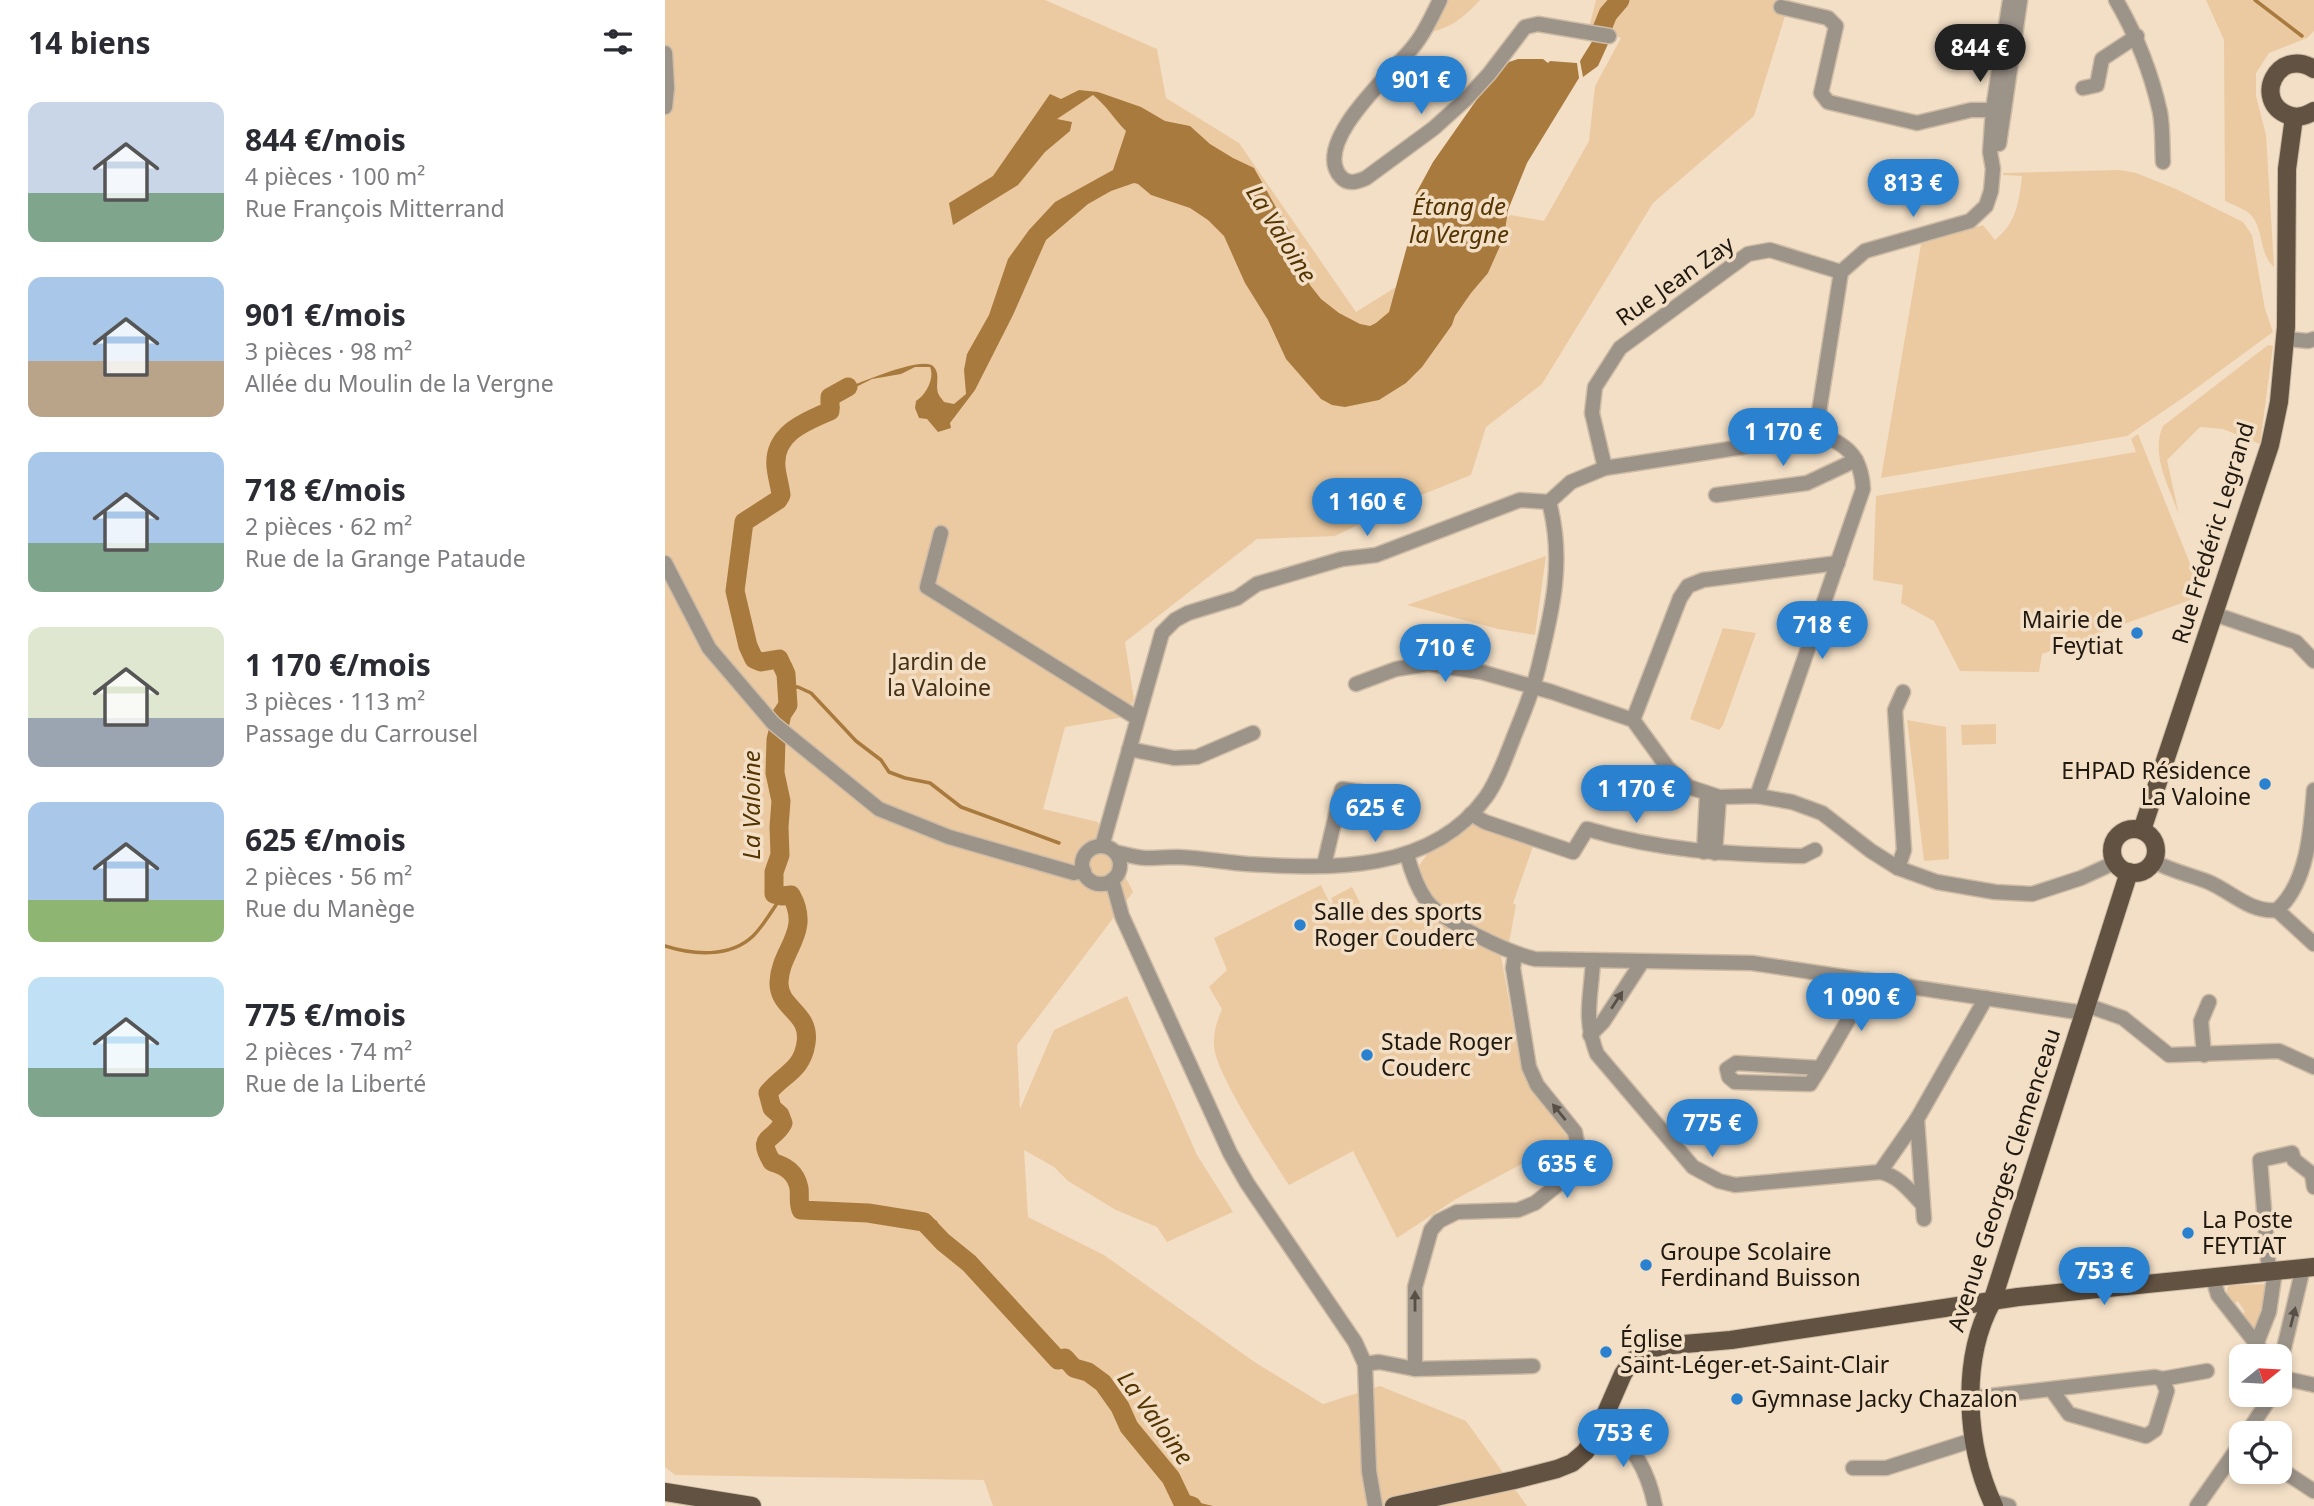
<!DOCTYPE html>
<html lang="fr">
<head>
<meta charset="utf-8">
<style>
  body { margin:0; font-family:"Noto Sans",sans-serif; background:#f2f2f3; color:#2b2b33; height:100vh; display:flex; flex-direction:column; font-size:26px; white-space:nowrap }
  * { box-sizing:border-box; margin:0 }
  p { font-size:23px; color:#7c7c81 }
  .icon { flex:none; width:38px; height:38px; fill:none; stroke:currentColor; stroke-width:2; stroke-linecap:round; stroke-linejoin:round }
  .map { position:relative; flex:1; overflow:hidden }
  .details { display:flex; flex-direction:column; background:#fff; width:665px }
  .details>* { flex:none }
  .needle { width:46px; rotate:72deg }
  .buttons { position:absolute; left:1564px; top:1344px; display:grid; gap:14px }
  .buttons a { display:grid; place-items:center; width:63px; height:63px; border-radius:14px; background:#fff; box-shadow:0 4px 10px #0003; font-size:35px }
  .price { position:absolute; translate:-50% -60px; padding:0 16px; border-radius:24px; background:#2981cf; color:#fff; font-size:23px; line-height:46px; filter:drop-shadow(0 2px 4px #0008) }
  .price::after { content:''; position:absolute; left:50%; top:42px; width:21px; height:16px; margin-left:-10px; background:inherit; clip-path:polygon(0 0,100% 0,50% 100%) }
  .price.on { background:#222; color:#fff }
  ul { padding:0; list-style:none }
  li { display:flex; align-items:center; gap:21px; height:175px; padding:0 28px }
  li span { display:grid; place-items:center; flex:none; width:196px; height:140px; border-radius:14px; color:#555 }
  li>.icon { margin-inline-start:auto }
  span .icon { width:84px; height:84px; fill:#fffc; stroke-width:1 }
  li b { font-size:30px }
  h2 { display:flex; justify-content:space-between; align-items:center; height:84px; padding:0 28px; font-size:30px }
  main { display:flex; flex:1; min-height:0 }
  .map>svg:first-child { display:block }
  .green { fill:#ebcaa2 }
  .water { fill:#a87a3e }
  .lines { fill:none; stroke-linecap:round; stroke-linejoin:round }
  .stream { stroke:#a87a3e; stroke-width:3.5 }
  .river { stroke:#a87a3e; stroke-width:19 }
  .minor-casing { stroke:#cdbba5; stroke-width:17 }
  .major-casing { stroke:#cdbba5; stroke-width:20 }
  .minor { stroke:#9c9389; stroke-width:14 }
  .major { stroke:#615241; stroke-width:18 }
  .oneway { fill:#585046 }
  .poi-dot { fill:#2981cf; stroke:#f3dfc6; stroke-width:2.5 }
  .labels { text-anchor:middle; stroke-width:7; stroke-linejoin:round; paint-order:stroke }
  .street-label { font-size:23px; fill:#201910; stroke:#f3dfc6 }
  .poi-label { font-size:23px; fill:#201910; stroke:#f3dfc6; text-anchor:start }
  .park-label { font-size:23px; fill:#453015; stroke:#f3dfc6 }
  .water-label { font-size:24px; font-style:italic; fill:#543501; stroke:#f3dfc6 }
</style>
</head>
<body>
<main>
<section class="details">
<h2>14 biens<svg class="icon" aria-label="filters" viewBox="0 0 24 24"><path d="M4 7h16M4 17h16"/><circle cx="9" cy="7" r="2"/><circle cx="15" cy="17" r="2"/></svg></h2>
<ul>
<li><span style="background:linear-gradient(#c9d6e8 65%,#7fa58c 0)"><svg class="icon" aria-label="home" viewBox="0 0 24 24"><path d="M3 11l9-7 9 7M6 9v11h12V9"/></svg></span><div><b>844 €/mois</b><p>4 pièces · 100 m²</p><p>Rue François Mitterrand</p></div></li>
<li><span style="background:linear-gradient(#a9c7e8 60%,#b9a48a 0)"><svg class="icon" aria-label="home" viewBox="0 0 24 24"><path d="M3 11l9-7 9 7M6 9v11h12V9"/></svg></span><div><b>901 €/mois</b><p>3 pièces · 98 m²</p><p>Allée du Moulin de la Vergne</p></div></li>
<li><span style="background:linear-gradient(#a9c7e8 65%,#7fa58c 0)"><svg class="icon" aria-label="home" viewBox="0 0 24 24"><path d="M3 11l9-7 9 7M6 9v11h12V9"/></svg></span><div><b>718 €/mois</b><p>2 pièces · 62 m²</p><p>Rue de la Grange Pataude</p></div></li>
<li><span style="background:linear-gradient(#dfe7d0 65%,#9aa5b1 0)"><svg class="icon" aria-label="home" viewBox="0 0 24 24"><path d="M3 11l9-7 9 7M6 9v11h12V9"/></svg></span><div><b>1 170 €/mois</b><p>3 pièces · 113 m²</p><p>Passage du Carrousel</p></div></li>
<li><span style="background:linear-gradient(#a9c7e8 70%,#8fb573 0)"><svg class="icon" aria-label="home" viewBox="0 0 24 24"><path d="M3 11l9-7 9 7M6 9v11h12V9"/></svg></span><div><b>625 €/mois</b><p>2 pièces · 56 m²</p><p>Rue du Manège</p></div></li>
<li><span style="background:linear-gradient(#bfe0f5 65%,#7fa58c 0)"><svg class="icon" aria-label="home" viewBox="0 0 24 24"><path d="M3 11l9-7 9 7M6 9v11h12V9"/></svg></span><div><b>775 €/mois</b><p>2 pièces · 74 m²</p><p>Rue de la Liberté</p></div></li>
</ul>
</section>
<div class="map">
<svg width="1649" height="1506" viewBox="0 0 1649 1506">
  <rect width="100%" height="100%" fill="#f3dfc6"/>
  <g class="green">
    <path d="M 0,0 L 380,0 L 492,49 L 501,98 L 574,143 L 691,312 L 846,215 L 879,221 L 924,141 L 930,86 L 956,38 L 925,24 L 931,0 L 1125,0 L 1089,116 L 988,203 L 877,384 L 821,427 L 806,475 L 739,502 L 670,536 L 592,539 L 460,642 L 469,700 L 459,717 L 400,727 L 378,809 L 433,822 L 468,892 L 352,1045 L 355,1109 L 389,1030 L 462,996 L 532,1155 L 568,1212 L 502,1242 L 492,1227 L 451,1210 L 403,1181 L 389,1167 L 359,1150 L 363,1217 L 439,1255 L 591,1363 L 658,1404 L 715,1386 L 801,1421 L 862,1506 L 328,1506 L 319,1480 L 10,1475 L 0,1467 Z"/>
    <path d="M 770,0 L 815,0 C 791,25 784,28 751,36 Z"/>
    <path d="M 1541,0 L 1649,0 L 1649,31 L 1642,38 L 1604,53 L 1591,73 L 1591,96 L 1601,135 L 1609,267 C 1594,255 1599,229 1586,215 C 1580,209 1568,205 1560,201 L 1559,40 Z"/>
    <path d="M 1455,170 L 1471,173 L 1511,189 L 1578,222 L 1587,235 L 1600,309 L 1608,332 L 1522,395 L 1462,436 L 1216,478 L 1256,244 L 1318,225 L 1330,240 C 1351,223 1354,203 1357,176 L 1338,175 L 1338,173 Z"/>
    <path d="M 1603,345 L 1608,346 L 1595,444 L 1558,429 L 1535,427 L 1502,460 L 1514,515 C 1504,486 1485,455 1498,426 Z"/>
    <path d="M 1473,434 L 1534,586 L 1536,596 L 1377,654 L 1374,672 L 1295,671 L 1269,621 L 1236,603 L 1238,585 L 1208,580 L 1211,496 L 1471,452 L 1466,439 Z"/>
    <path d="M 881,556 L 870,635 L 833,629 L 742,605 Z"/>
    <path d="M 1058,628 L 1091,633 L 1058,725 L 1054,730 L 1025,719 Z"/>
    <path d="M 1242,720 L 1281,727 L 1284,859 L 1259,861 Z"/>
    <path d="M 1331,724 L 1331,744 L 1297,745 L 1296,725 Z"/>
    <path d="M 808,822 L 869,844 L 848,903 L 851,905 L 844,943 L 789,914 L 768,897 L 753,867 L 763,853 Z"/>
    <path d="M 656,885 L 665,904 L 668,902 L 666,898 L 687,887 L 698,909 C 716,914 741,925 758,914 L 822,945 L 836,956 L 855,1062 L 863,1084 L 904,1139 L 791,1199 L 732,1238 L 688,1151 L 624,1185 C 607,1159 550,1073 549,1046 C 548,1034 552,1020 557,1009 L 544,987 L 562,970 L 549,938 Z"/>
    <path d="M 1602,1284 L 1592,1324 L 1589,1328 L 1578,1314 L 1580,1312 L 1573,1301 L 1570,1303 L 1562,1293 L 1562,1288 L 1565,1285 Z"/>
  </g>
  <g class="water">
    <path d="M 928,40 L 943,44 L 933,66 L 918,77 L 915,61 Z"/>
    <path d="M 853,59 L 878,59 L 883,63 L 885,61 L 912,63 L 914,78 L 862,163 L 843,210 L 839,237 L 823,273 L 806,293 L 790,316 L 787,325 L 757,367 L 741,383 L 714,400 L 680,407 L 667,405 L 656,399 L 621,359 L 603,320 L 580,283 L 559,236 L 543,220 L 525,208 L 486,195 L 473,184 L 469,183 L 446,191 L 423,204 L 381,240 L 348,315 L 310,390 L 285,423 L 286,428 L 273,432 L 262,419 L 254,418 L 250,408 L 251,401 C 261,395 270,378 265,367 L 250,367 L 236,374 L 207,379 L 171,397 L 169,401 L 175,407 L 173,413 C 163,418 151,420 141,425 C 125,432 109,451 116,470 C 119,482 124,490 119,502 L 83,525 L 79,570 L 74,586 L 80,604 L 84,637 L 90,654 L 102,657 L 119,654 L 127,664 L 128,669 L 123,670 L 127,708 L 125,712 L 119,665 L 114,659 L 96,662 L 89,659 L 83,646 L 70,591 L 79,522 L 113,500 L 116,495 C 115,486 112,477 111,467 C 108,434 139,422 165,411 L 165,397 L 168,394 C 184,387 256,355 268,366 C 276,374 270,384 273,393 C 274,396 277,399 279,402 L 289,404 L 301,394 L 299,370 L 302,354 L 324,315 L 343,259 L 364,230 L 390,202 L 448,170 L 461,131 C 449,119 441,105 428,95 L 392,119 L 407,122 L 405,131 L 380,152 L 353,185 L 288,225 L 284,203 L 328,176 L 385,94 L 396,99 L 414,90 L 433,92 L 476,107 L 500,121 L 525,126 L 545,144 L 568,158 L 589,168 L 627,236 L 645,285 L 656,299 L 674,313 L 695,324 L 705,326 L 711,323 L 724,312 L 744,239 L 749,197 L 768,162 L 829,75 L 844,62 Z"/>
    <path d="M 111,740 L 117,744 L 112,768 L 121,798 L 117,844 L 121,856 L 111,885 L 115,891 L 123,890 L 130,893 C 142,912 138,936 129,956 C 126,964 117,969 117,979 C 117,1007 153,1016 144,1046 C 142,1054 139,1065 133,1071 C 123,1083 105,1084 110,1103 L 121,1115 L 122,1127 L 118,1134 L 103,1141 L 108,1156 C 130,1170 139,1173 136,1202 L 140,1206 L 201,1209 L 231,1215 L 265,1217 L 272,1221 L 280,1239 L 304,1257 L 341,1298 L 361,1315 L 393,1356 L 409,1364 L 428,1369 L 444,1385 L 472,1434 L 512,1471 L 514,1488 L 519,1499 L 548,1506 L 527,1506 L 518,1503 L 506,1478 L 464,1427 L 455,1407 L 438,1383 L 426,1373 L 393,1360 L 304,1263 L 278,1242 L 259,1222 L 203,1213 L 136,1210 C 133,1202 135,1196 134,1188 C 131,1172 120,1166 106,1162 L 99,1145 C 103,1135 113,1132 118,1123 L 115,1115 L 107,1108 L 103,1093 C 118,1074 137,1071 141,1044 C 146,1012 113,1009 114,982 C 115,950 147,933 126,895 L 109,894 L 109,872 L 115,855 L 114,827 L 116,801 L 110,773 Z"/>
  </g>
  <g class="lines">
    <g class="stream">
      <path d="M 1590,0 L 1637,36"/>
      <path d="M 123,687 L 133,687 L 146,693 L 191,741 L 216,760 L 224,772 L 240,778 L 265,783 L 296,807 L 394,843"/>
      <path d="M 0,946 C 28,955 65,958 88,936 C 99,925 108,909 117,896"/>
    </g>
    <g class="river">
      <path d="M 936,31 L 943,14 L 955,0"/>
      <path d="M 183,387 L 165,397 L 165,411 C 139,422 108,434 111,467 C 112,477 115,486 116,495 L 113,500 L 79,522 L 70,591 L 83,646 L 89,659 L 96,662 L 114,659 L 121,674 L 123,705 L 117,714 L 111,740 L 110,773 L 116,801 L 114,827 L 115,855 L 109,872 L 109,894 L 117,896 L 126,895 C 147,932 115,950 114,982 C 113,1009 146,1012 141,1043 C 137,1071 118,1074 103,1093 L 107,1108 L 115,1115 L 118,1123 C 108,1142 91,1135 107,1162 C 120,1166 131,1172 134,1188 C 135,1196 133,1202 136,1210 L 203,1213 L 259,1222 L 278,1242 L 304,1263 L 393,1360 L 400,1358 L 409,1368 L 423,1372 L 438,1383 L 455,1407 L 464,1427 L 506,1478 L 518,1503 L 527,1506"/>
    </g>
    <defs>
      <g id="minor">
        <path d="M 775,0 C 767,16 760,33 748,47 C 729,71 645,143 676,177 C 683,185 692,182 701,178 L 769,128 L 801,99 L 824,74 L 860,27 L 873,24 L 944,36"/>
        <path d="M 1451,0 C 1472,36 1486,72 1495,112 C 1498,128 1497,146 1498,162"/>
        <path d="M 1116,7 L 1163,18 L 1171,26 L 1156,93 L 1163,102 L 1252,123 L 1306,110 L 1339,110"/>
        <path d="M 0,53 L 2,88 L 0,107"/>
        <path d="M 1418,88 L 1432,85 L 1437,59 L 1472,36"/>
        <path d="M 1334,144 L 1355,1"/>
        <path d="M 1620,339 L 1643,341 L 1649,339"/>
        <path d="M 1151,431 L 1176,272 L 1200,251 L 1305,221 L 1321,206 L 1326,191 L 1328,169 L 1325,152 L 1328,109 L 1345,0"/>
        <path d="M 940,468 L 927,413 L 930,387 L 955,348 L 1083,254 L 1105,250 L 1176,272"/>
        <path d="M 1051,495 L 1142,483 L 1191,460"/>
        <path d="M 884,502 L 906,482 L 940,468 L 1078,447 L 1151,431"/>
        <path d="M 276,533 L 262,587 L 472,718"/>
        <path d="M 0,563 L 44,648 L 108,723 L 214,809 L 284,837 L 409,873 L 419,871"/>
        <path d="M 1549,614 L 1631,642 L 1649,661"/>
        <path d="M 691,684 L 731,669 L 763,664 L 816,672 L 887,692 L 968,720 L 1003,768 L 1024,787 L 1054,797 L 1092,796 L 1127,802 L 1157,813 L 1206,851 L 1233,868 L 1272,882 L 1330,892 L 1367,894 L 1416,878 L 1451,862"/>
        <path d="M 968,720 L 1015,598 L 1023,586 L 1038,580 L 1173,563"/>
        <path d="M 464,749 L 509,758 L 532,757 L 588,733"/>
        <path d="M 1092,796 L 1198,489 C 1196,453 1181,446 1151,431"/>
        <path d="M 806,814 L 820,822 L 908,852 L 922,829 C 996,851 1060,854 1138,856 L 1150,850"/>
        <path d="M 437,846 L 497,633 L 510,620 L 523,613 L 572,598 L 592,584 L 677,559 L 711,555 L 855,500 L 884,502"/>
        <circle cx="436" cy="865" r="19"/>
        <path d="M 450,852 C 460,854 471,858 481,858 C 492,858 503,857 513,857 C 536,858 559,862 582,864 C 666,869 766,873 821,797 C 833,780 840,759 848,739 C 857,716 867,694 873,669 C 887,612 900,561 884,502"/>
        <path d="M 1039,852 L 1042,794"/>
        <path d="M 1050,853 L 1054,797"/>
        <path d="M 742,855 C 746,870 752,887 761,900 C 777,922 844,953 870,959 L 1087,963 L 1419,1013"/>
        <path d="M 1488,861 C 1506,871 1523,874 1541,881 C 1565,890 1584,913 1612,910 C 1643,883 1646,828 1649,790"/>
        <path d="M 659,865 L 677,789 L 702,793"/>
        <path d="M 1233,868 L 1239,850 L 1230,710 L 1238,692"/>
        <path d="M 447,880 L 457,916 L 565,1153 L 582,1183 L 690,1342 L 700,1364 L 704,1471 L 710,1506"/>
        <path d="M 1612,910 L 1649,944"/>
        <path d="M 928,961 C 926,998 918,1018 932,1054 L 1028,1167 L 1054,1181 L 1070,1185 L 1215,1172"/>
        <path d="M 1421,1005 L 1458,1018 L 1504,1055 L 1614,1051 L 1649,1067"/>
        <path d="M 925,1035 L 938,1022 L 977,962"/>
        <path d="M 1539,1055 L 1536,1021 L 1544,1002"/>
        <path d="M 1155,1068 L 1071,1063 L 1062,1069 L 1064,1077 L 1070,1082 L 1145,1084 L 1157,1065 L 1200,991 L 1203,980"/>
        <path d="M 1252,1119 L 1321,998"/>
        <path d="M 1258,1205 L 1252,1119 L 1215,1172 C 1234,1176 1245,1191 1258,1205 L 1259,1219"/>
        <path d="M 1604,1272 L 1595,1160 L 1627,1153 L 1629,1160 L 1647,1174 L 1649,1187"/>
        <path d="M 1548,1278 L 1553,1295 L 1601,1356"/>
        <path d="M 1591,1345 L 1604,1312 L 1610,1271"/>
        <path d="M 700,1364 L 714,1362 L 750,1369 L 868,1366"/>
        <path d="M 1615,1365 L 1638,1268"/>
        <path d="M 750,1369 L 750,1287 L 766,1230 L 774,1221 L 792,1212 L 853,1210 L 870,1203 L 906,1174 L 914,1154 L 910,1132 L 872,1085 L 864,1067 L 848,968 L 850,954"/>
        <path d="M 1615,1374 L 1618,1378 L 1649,1385"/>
        <path d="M 1497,1379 L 1542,1371"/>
        <path d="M 1307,1398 L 1490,1377 L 1497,1379 L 1502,1391 L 1490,1430 L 1481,1436 L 1404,1414 L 1386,1389"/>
        <path d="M 938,1423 C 967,1440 984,1474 990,1506"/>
        <path d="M 1582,1433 L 1607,1395"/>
        <path d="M 1188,1468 L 1221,1468 L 1308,1440"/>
        <path d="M 1615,1469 L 1649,1491"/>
        <path d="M 1327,1501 L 1344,1506"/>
        <path d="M 1532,1506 L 1577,1442"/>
      </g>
      <g id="major">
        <path d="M 1649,69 C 1612,46 1587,101 1623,115 C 1633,119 1641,116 1649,111"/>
        <circle cx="1469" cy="851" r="22"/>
        <path d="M 1477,830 L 1605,445 L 1614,402 L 1621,327 L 1622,169 L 1629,117"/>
        <path d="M 0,1492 L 87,1506"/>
        <path d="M 729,1506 L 849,1480 L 892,1469 L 907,1463 L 920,1452 L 930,1438 L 958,1374 L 967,1361 L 977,1354 L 996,1346 L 1066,1340 L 1353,1297 L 1649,1267"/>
        <path d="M 1329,1506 C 1301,1447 1295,1361 1327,1302 L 1464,872"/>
      </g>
    </defs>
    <use href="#minor" class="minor-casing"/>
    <use href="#major" class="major-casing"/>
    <use href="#minor" class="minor"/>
    <use href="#major" class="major"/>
  </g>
  <defs><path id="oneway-solid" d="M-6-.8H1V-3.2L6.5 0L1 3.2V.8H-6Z" transform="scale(1.75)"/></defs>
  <g class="oneway">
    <use href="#oneway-solid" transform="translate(952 1000) rotate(-57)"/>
    <use href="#oneway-solid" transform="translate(894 1112) rotate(-129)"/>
    <use href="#oneway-solid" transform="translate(750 1301) rotate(-90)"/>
    <use href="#oneway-solid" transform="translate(1628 1317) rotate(-76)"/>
  </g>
  <g class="poi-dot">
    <circle cx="1472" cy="633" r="7"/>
    <circle cx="1600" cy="784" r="7"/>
    <circle cx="635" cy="925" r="7"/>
    <circle cx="702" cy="1055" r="7"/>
    <circle cx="1523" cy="1233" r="7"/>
    <circle cx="981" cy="1265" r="7"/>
    <circle cx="941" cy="1352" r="7"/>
    <circle cx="1072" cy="1399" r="7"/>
  </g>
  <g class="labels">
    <g class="street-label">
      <text transform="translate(1010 281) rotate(-35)" y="8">Rue Jean Zay</text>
      <text transform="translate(1548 533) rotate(-73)" y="8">Rue Frédéric Legrand</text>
      <text transform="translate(1339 1180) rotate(-72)" y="8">Avenue Georges Clemenceau</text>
    </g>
    <g class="poi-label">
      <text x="1458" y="628" text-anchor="end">Mairie de<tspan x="1458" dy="26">Feytiat</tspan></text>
      <text x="1586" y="779" text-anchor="end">EHPAD Résidence<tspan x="1586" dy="26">La Valoine</tspan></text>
      <text x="649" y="920">Salle des sports<tspan x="649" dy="26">Roger Couderc</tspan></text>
      <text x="716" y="1050">Stade Roger<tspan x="716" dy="26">Couderc</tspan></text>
      <text x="1537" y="1228">La Poste<tspan x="1537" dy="26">FEYTIAT</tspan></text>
      <text x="995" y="1260">Groupe Scolaire<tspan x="995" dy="26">Ferdinand Buisson</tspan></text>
      <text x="955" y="1347">Église<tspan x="955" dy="26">Saint-Léger-et-Saint-Clair</tspan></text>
      <text x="1086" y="1407">Gymnase Jacky Chazalon</text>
    </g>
    <g class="park-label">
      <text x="274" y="670">Jardin de<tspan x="274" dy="26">la Valoine</tspan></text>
    </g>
    <g class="water-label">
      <text x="794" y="215">Étang de<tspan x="794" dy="28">la Vergne</tspan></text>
      <text transform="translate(616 234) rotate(58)" y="8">La Valoine</text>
      <text transform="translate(87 805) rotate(-90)" y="8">La Valoine</text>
      <text transform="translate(490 1418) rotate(54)" y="8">La Valoine</text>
    </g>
  </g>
</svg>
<div class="buttons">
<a><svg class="needle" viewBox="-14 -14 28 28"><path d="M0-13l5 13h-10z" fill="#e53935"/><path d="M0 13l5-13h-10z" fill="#7c7c81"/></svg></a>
<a><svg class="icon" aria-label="locate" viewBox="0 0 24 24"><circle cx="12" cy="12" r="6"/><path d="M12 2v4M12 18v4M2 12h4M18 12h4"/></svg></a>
</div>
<b class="price on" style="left:1315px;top:84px">844 €</b>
<b class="price" style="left:756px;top:116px">901 €</b>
<b class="price" style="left:1248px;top:219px">813 €</b>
<b class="price" style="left:1118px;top:468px">1 170 €</b>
<b class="price" style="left:702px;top:538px">1 160 €</b>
<b class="price" style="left:1157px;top:661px">718 €</b>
<b class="price" style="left:780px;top:684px">710 €</b>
<b class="price" style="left:971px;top:825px">1 170 €</b>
<b class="price" style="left:710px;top:844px">625 €</b>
<b class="price" style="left:1196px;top:1033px">1 090 €</b>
<b class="price" style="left:1047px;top:1159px">775 €</b>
<b class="price" style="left:902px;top:1200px">635 €</b>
<b class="price" style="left:1439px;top:1307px">753 €</b>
<b class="price" style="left:958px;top:1469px">753 €</b>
</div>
</main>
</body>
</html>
